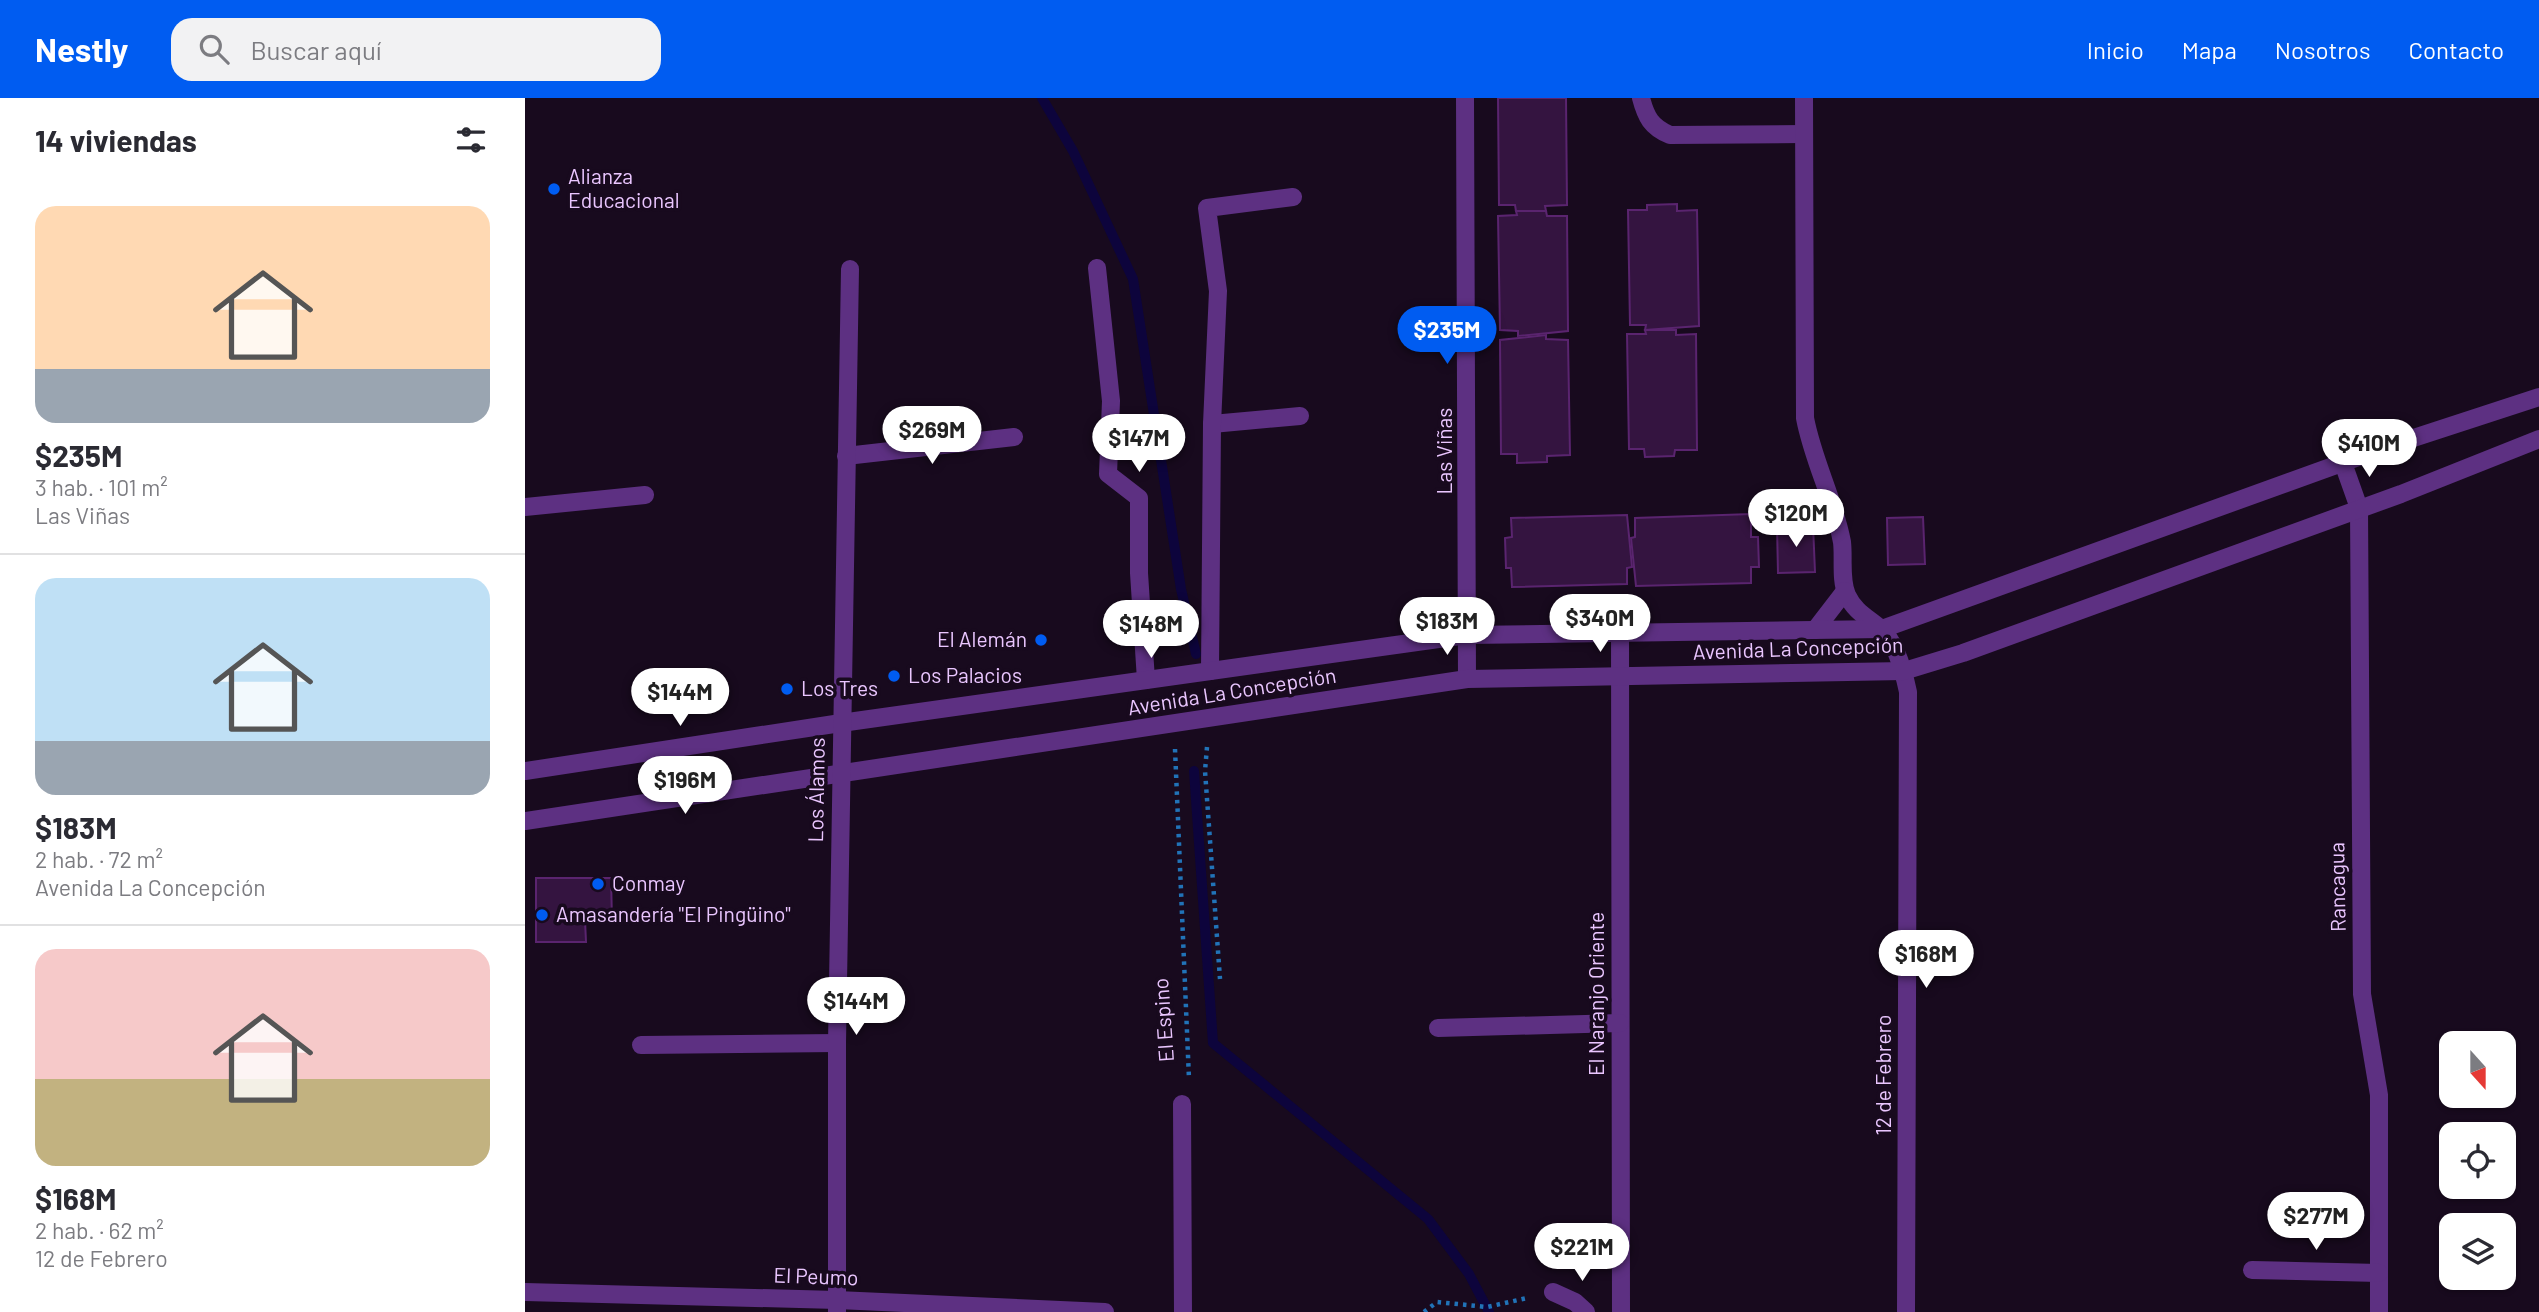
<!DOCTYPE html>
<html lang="es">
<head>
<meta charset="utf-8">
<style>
  body { margin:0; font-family:Barlow,sans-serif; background:#f2f2f3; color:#2b2b33; height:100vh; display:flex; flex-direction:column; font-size:26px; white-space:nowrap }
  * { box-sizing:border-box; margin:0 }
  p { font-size:23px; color:#7c7c81 }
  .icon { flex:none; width:38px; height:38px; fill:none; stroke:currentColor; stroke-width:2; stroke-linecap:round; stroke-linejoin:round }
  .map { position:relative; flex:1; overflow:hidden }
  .side { display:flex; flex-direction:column; background:#fff; width:525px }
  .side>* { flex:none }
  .needle { width:46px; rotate:159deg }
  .buttons { position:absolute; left:1914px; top:933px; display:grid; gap:14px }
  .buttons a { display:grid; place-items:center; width:77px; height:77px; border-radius:14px; background:#fff; box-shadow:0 2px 5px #0004; font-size:35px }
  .price { position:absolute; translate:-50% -60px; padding:0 16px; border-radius:24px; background:#fff; color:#222; font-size:23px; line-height:46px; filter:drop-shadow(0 2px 4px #0008) }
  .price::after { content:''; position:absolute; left:50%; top:42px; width:21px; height:16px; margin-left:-10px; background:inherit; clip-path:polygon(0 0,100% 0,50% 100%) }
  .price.active { background:#005cf1; color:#fff }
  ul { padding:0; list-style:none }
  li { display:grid; align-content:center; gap:14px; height:371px; padding:0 35px }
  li+li { border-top:2px solid #e1e1e2 }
  li span { display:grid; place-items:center; height:217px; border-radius:21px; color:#555 }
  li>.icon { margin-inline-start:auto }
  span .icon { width:126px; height:126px; fill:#fffc; stroke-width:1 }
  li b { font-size:30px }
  h2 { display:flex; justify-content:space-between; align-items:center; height:84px; padding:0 35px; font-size:30px }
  header { display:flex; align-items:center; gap:42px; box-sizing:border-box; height:98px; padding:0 35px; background:#005cf1; color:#fff }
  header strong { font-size:33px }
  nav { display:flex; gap:38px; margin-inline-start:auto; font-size:24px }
  .search { width:490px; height:63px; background:#f2f2f3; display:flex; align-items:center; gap:18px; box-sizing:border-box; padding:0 24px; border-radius:21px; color:#7c7c81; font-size:26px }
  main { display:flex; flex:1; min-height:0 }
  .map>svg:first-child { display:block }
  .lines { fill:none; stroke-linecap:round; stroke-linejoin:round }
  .stream { stroke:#0d043c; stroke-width:10 }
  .building { fill:#341440; stroke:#5a246f; stroke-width:2 }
  .path { stroke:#2173b8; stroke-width:4.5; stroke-dasharray:3.5 5; stroke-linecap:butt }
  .minor { stroke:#5d3082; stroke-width:18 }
  .poi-dot { fill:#005cf1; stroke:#180a1e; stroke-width:2.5 }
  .labels { text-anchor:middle; stroke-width:7; stroke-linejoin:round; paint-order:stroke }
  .poi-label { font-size:21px; fill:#eac6ff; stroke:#180a1e; text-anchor:start }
  .street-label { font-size:21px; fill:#eac6ff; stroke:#180a1e }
</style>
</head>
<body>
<header>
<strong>Nestly</strong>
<div class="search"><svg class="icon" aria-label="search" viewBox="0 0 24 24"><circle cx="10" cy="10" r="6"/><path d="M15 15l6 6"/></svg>Buscar aquí</div>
<nav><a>Inicio</a><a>Mapa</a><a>Nosotros</a><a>Contacto</a></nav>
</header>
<main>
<section class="side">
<h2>14 viviendas<svg class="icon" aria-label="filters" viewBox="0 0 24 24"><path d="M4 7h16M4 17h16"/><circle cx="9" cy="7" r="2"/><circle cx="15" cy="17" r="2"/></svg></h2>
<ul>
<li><span style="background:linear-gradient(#ffd9b3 75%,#9aa5b1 0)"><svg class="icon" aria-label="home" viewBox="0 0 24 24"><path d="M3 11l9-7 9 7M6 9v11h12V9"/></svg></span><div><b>$235M</b><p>3 hab. · 101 m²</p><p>Las Viñas</p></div></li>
<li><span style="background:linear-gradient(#bfe0f5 75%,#9aa5b1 0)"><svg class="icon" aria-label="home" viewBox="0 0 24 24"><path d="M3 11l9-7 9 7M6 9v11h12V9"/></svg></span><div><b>$183M</b><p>2 hab. · 72 m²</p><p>Avenida La Concepción</p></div></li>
<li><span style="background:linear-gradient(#f6c9c9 60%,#c2b280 0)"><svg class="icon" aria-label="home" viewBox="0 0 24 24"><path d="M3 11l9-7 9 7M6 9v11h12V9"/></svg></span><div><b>$168M</b><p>2 hab. · 62 m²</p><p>12 de Febrero</p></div></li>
</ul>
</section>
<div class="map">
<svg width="2014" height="1214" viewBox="0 0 2014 1214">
  <rect width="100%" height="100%" fill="#180a1e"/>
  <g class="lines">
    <g class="stream">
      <path d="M 517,0 L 548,53 L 608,181 L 656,491 L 671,556"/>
      <path d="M 669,673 L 688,945 L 903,1121 L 944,1176 L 964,1214"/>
    </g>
  </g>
  <g class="building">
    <path d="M 973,0 L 1041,0 L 1042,107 L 1020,108 L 1021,113 L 991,113 L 990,107 L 974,107 Z"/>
    <path d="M 1152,106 L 1152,113 L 1172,112 L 1174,228 L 1120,232 L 1121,227 L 1105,227 L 1103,112 L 1122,112 L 1122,107 Z"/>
    <path d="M 991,113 L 1021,113 L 1022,118 L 1042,118 L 1043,233 L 993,238 L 993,233 L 975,232 L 973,118 L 992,117 Z"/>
    <path d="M 1120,232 L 1151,232 L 1151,237 L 1171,236 L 1172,352 L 1150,352 L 1149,358 L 1120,359 L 1119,351 L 1104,351 L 1102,236 L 1121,236 Z"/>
    <path d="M 1021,237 L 1021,241 L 1043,242 L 1045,357 L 1022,358 L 1022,364 L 992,365 L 992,356 L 976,356 L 975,242 Z"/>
    <path d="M 1226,416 L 1226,439 L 1233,439 L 1234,469 L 1226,469 L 1226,485 L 1111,488 L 1106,440 L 1110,439 L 1110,420 Z"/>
    <path d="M 1102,417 L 1107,469 L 1102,470 L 1102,486 L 987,489 L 986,470 L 981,470 L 980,440 L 987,439 L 986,420 Z"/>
    <path d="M 1398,419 L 1400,466 L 1363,467 L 1362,420 Z"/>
    <path d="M 1288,427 L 1290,474 L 1253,475 L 1252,428 Z"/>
    <path d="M 11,780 L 86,780 L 87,822 L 60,822 L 61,844 L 11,844 Z"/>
  </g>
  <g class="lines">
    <g class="path">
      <path d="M 682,649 L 680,673 L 695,881"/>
      <path d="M 650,651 L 664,981"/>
      <path d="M 899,1214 L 912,1204 L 962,1209 L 1002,1200"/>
    </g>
    <g class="minor">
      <path d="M 940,0 L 942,581"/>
      <path d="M 1116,0 C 1121,19 1126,29 1145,37 L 1279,36"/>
      <path d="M 1279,0 L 1280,320 C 1288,363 1309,401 1317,444 C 1319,460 1315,482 1322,497 C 1330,514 1342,519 1356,531 C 1371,544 1379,575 1383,594 L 1381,1214"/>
      <path d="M 572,170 L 586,303 L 583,376 L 614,400 L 614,475 L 621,582"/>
      <path d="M 687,326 L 775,318"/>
      <path d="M 321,358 L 489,339"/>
      <path d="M 1818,365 L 1834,410 L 1837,896 L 1854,997 L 1854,1214"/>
      <path d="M 0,409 L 120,397"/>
      <path d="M 1290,532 L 1320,493"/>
      <path d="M 1095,534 L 1096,1214"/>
      <path d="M 685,573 L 687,326 L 693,193 L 682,110 L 768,99"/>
      <path d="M 0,673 L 316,625 L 942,537 L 1357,531 L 1861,349 L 2014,299"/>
      <path d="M 0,723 L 942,581 L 1379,573 L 1438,555 L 1876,396 L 2014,341"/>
      <path d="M 913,930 L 1095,925"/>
      <path d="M 116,947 L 312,945"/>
      <path d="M 657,1006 L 658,1214"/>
      <path d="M 1727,1172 L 1854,1175"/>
      <path d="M 0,1194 L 312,1202 L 580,1214"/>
      <path d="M 1028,1194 L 1050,1204 L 1061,1214"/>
      <path d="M 312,1214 L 312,945 L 325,171"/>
    </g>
  </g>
  <g class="poi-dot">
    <circle cx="29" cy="91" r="7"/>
    <circle cx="516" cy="542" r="7"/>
    <circle cx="369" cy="578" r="7"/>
    <circle cx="262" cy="591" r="7"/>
    <circle cx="73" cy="786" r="7"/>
    <circle cx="17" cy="817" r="7"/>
  </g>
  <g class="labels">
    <g class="poi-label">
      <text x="43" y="86">Alianza<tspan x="43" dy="24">Educacional</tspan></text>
      <text x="502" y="549" text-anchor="end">El Alemán</text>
      <text x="383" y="585">Los Palacios</text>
      <text x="276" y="598">Los Tres</text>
      <text x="87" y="793">Conmay</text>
      <text x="31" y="824">Amasandería "El Pingüino"</text>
    </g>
    <g class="street-label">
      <text transform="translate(920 353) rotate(-90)" y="7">Las Viñas</text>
      <text transform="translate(1273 551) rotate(-2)" y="7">Avenida La Concepción</text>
      <text transform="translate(707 594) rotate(-9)" y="7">Avenida La Concepción</text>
      <text transform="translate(292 692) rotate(-89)" y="7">Los Álamos</text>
      <text transform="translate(1813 789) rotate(-91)" y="7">Rancagua</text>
      <text transform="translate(1072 896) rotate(-90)" y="7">El Naranjo Oriente</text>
      <text transform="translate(639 922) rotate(-94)" y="7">El Espino</text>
      <text transform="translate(1359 977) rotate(-90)" y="7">12 de Febrero</text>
      <text transform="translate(291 1179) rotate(2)" y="7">El Peumo</text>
    </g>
  </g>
</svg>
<div class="buttons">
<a><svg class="needle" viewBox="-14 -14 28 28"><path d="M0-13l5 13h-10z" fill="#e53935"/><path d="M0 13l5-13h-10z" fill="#7c7c81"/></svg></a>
<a><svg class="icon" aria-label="locate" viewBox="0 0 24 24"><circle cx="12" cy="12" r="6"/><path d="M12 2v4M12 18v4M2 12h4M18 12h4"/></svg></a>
<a><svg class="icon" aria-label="layers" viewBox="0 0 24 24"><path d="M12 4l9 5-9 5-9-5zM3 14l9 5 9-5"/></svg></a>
</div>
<b class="price active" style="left:922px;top:268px">$235M</b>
<b class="price" style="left:407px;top:368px">$269M</b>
<b class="price" style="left:614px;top:376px">$147M</b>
<b class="price" style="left:1844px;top:381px">$410M</b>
<b class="price" style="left:1271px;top:451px">$120M</b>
<b class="price" style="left:1075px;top:556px">$340M</b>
<b class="price" style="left:922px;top:559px">$183M</b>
<b class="price" style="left:626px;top:562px">$148M</b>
<b class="price" style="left:155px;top:630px">$144M</b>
<b class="price" style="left:160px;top:718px">$196M</b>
<b class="price" style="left:1401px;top:892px">$168M</b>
<b class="price" style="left:331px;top:939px">$144M</b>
<b class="price" style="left:1791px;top:1154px">$277M</b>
<b class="price" style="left:1057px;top:1185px">$221M</b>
</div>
</main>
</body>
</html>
